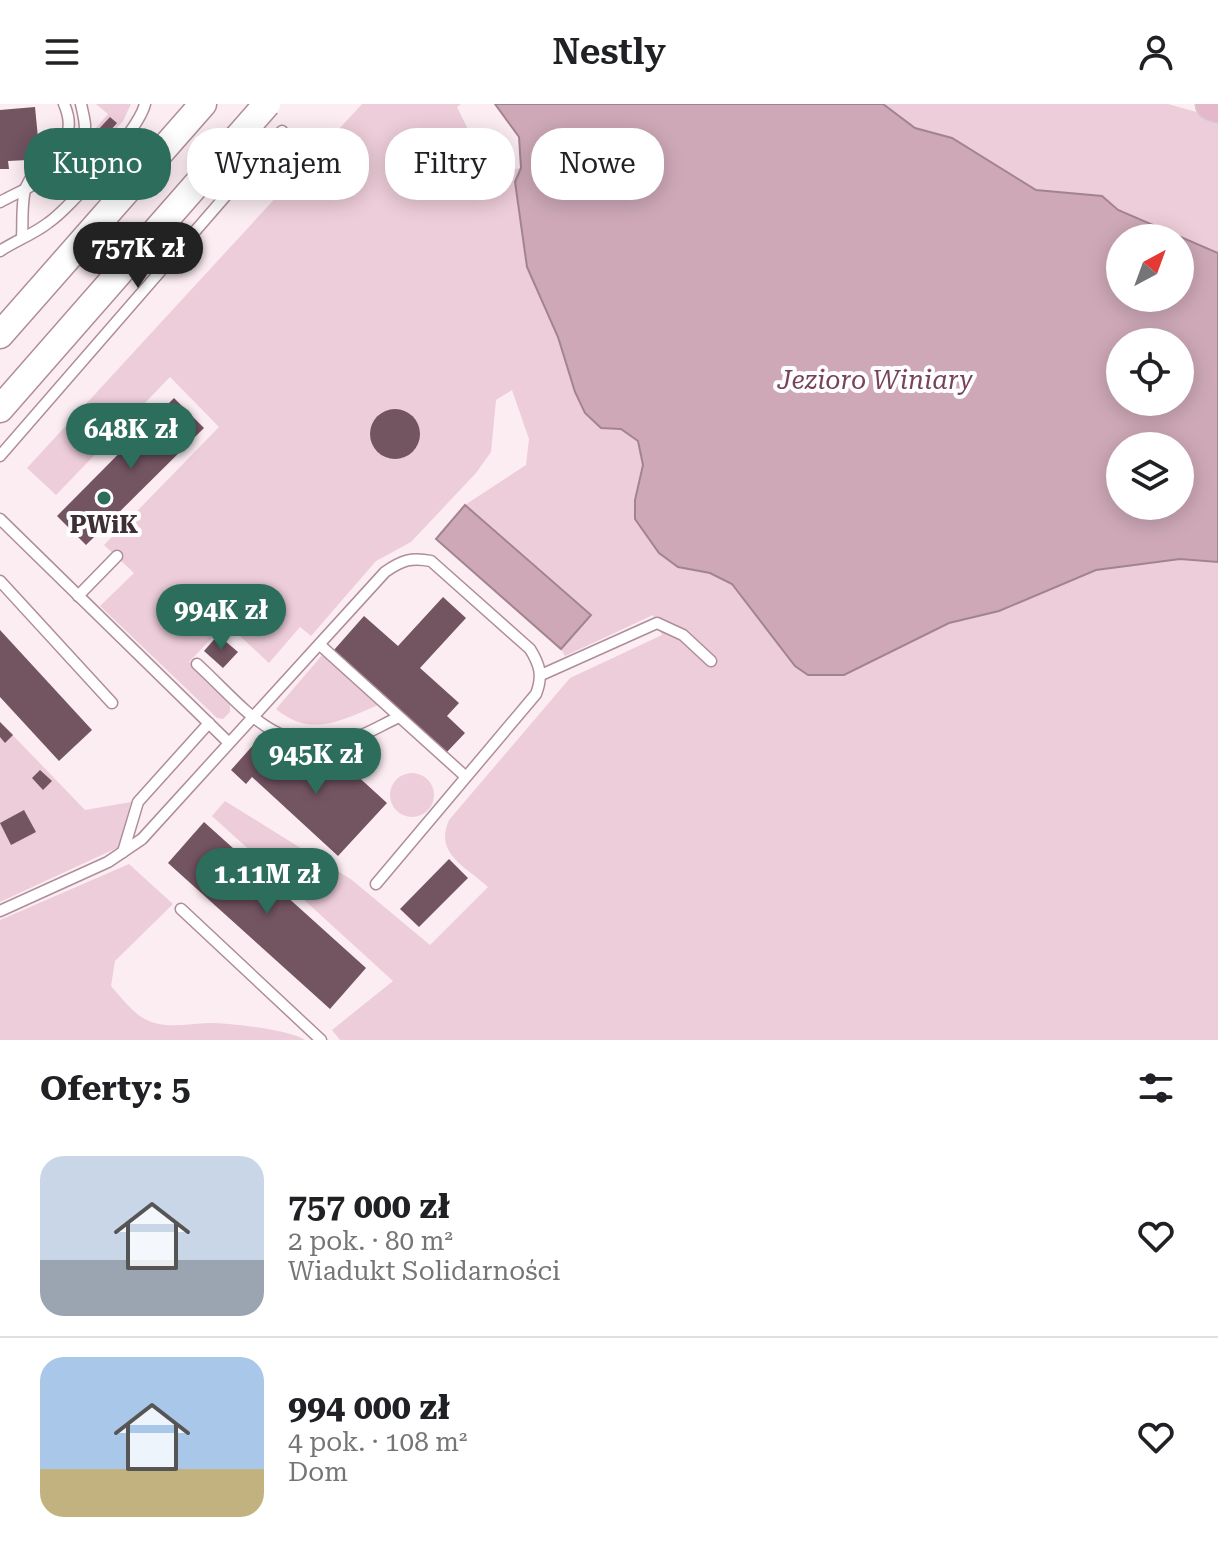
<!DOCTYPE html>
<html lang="pl">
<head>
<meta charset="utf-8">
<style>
  body { margin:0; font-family:"Roboto Serif",serif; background:#f2f2f2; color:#202124; height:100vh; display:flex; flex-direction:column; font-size:30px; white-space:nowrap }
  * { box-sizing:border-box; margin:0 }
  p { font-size:26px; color:#757577 }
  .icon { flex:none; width:44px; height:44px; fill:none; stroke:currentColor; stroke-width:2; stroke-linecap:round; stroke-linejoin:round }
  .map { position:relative; height:936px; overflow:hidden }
  .panel { display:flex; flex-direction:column; background:#fff; flex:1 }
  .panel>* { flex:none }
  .guide { position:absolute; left:24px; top:24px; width:800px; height:72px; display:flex; gap:16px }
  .needle { width:52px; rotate:41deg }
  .fabs { position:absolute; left:1106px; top:120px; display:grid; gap:16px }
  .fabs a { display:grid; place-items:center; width:88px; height:88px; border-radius:50%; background:#fff; box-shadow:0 4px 20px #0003; font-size:40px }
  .price { position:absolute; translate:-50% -68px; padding:0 18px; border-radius:28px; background:#2d6d5b; color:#fff; font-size:26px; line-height:52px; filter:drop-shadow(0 2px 4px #0008) }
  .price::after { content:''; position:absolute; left:50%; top:48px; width:24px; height:18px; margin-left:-12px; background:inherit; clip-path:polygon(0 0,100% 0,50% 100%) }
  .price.on { background:#222; color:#fff }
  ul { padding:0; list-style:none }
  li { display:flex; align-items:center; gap:24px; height:200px; padding:0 40px }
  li+li { border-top:2px solid #e0e0e0 }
  li span { display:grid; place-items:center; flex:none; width:224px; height:160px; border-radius:24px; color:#555 }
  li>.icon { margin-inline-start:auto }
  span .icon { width:96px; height:96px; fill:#fffc; stroke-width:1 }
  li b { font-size:34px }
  h2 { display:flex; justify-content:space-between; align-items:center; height:96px; padding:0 40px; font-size:34px }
  .chip { padding:0 28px; border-radius:32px; background:#fff; box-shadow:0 4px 20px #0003; font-size:28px; line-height:72px }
  .chip.on { background:#2d6d5b; color:#fff }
  header { display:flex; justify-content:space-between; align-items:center; height:104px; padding:0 40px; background:#fff; font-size:36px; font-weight:600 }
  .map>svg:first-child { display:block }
  .green { fill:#edcdd9 }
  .water { fill:#cea8b7; stroke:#a28490; stroke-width:2; fill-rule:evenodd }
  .building { fill:#735461 }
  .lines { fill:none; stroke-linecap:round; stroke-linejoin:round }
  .service-casing { stroke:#af8d9b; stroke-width:13 }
  .tertiary-casing { stroke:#af8d9b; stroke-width:29 }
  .primary-casing { stroke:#d0cdcf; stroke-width:35 }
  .service { stroke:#fff; stroke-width:10 }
  .tertiary { stroke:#fff; stroke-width:26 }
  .primary { stroke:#e6b6ca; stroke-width:32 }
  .tertiary-bridge-casing { stroke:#af8d9b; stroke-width:29; stroke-linecap:butt }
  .tertiary-bridge { stroke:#fff; stroke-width:26 }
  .poi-dot { fill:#2d6d5b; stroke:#fefefe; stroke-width:3 }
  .labels { text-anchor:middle; stroke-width:8; stroke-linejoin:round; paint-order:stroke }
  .poi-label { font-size:24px; font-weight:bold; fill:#3d2f35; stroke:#fefefe }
  .water-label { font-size:26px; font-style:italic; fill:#77425a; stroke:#fefefe }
</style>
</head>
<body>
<header><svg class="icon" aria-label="menu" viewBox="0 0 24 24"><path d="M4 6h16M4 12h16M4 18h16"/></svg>Nestly<svg class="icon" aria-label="person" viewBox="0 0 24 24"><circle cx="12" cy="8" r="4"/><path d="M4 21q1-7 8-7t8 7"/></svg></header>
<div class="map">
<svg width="1218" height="936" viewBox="0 0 1218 936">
  <rect width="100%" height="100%" fill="#fcedf2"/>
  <g class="green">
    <path d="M 96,0 L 131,0 L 123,17 L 103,40 L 94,32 L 94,26 L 108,10 Z"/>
    <path d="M 362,0 L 461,0 L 457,3 L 490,70 L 521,64 L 519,33 L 495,0 L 600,0 L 527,163 L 558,233 L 575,288 L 601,324 L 621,325 L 638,337 L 643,361 L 635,396 L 635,415 L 659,449 L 678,463 L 710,469 L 732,480 L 795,562 L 808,571 L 844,571 L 949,518 L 999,507 L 1096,466 L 1180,455 L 1218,458 L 1218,936 L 340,936 L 332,926 L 393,877 L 212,712 L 225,697 L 352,776 L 430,841 L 488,783 C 465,762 434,750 449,716 L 570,574 L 662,531 L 653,511 L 565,552 L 561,545 L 590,511 L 465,401 L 526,361 L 529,335 L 512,286 L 496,296 L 491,348 L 476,369 L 411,438 L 376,457 L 311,532 L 300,523 L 269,559 L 226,519 L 189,558 L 230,601 L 230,608 L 223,615 L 217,614 L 100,502 L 134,469 L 104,441 L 219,323 L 170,273 L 56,391 L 27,364 Z"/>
    <path d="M 883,0 L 1168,0 L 1218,14 L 1218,149 L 1118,106 L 1102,92 L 1036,86 L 952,34 L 915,25 Z"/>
    <path d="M 323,550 L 378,601 C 340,617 311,634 276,605 Z"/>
    <path d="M 0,618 L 85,706 L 131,698 L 119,743 L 0,798 Z"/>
    <circle cx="412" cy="691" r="22"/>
    <path d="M 129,760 L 173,800 L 115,857 L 111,882 C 121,893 133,910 147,916 C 165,925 189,920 208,919 C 229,919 287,925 305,936 L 0,936 L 0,816 Z"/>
  </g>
  <g class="water">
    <path d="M 495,0 L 883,0 L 915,24 L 952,34 L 1036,86 L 1102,92 L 1118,106 L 1218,149 L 1218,458 L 1180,455 L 1096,466 L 999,507 L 949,519 L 844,571 L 808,571 L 795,562 L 732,480 L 710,469 L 678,463 L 659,449 L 635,415 L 635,396 L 643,361 L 638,337 L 621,325 L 601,324 L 585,309 L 575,288 L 558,233 L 527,163 L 515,78 L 521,64 L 519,33 ZM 1120,134 L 1180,134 L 1180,194 L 1120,194 ZM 1120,238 L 1180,238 L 1180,298 L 1120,298 ZM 1120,342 L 1180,342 L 1180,402 L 1120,402 Z"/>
    <path d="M 465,401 L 591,511 L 561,545 L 436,435 Z"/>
  </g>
  <g class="building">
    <path d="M 35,3 L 39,44 L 27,45 L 28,56 L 8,57 L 9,65 L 0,65 L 0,6 Z"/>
    <path d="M 110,13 L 117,19 L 103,35 L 96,28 Z"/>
    <path d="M 174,294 L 204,324 L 86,441 L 57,412 Z"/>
    <circle cx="395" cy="330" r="25"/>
    <path d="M 443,493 L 466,514 L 420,564 L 459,599 L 447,612 L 465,629 L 446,649 L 334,546 L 364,512 L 398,542 Z"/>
    <path d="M 0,526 L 92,626 L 59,657 L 0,593 Z"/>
    <path d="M 218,531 L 238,548 L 223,564 L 204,547 Z"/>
    <path d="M 0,618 L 13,631 L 5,639 L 0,633 Z"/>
    <path d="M 255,639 L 284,666 L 293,656 L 307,669 L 317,659 L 353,668 L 387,699 L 338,752 L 252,673 L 246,680 L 231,666 Z"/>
    <path d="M 40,666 L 52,677 L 43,686 L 32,674 Z"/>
    <path d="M 24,706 L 36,728 L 11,741 L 0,719 Z"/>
    <path d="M 204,718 L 366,864 L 330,905 L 168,759 Z"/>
    <path d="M 449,755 L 468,774 L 419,823 L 400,805 Z"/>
  </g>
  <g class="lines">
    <defs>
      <g id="service">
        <path d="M 0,98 C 28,83 74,65 84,32 C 87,22 83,10 81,0"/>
        <path d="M 22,133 C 23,118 21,97 26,83 C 41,48 83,44 64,0"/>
        <path d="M 0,147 C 15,137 34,130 48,119 C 71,103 139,25 145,0"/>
        <path d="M 0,352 L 282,27"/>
        <path d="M 0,415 L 228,638"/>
        <path d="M 0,477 L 112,599"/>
        <path d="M 78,492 L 117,452"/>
        <path d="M 320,541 L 465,672"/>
        <path d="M 197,560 C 242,601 274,650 342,638 C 361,634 381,621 399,613"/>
        <path d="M 541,571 L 657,519 L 683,531 L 711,557"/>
        <path d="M 123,748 L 138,698 L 209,619"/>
        <path d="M 181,805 L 321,936"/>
        <path d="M 0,807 L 108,758 L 142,735 L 385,468 C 402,456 412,453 431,457 L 530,545 C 540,561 543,572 536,590 L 376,780"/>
      </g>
      <g id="tertiary">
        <path d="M 0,231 L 203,0"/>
        <path d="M 0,305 L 238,33"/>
      </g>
      <path id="primary" d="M 1212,0 L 1218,2"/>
    </defs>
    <use href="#service" class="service-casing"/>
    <use href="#tertiary" class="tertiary-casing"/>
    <use href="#primary" class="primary-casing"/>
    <use href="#service" class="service"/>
    <use href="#tertiary" class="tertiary"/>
    <use href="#primary" class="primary"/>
    <defs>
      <path id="tertiary-bridge" d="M 238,33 L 267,0"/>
    </defs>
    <use href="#tertiary-bridge" class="tertiary-bridge-casing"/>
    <use href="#tertiary-bridge" class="tertiary-bridge"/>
  </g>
  <circle class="poi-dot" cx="104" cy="394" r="8"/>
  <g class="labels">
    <g class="poi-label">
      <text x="104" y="429">PWiK</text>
    </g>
    <g class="water-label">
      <text x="875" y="285">Jezioro Winiary</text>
    </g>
  </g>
</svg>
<div class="fabs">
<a><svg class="needle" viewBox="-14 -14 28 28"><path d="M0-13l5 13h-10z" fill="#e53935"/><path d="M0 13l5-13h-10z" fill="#757577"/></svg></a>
<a><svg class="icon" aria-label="locate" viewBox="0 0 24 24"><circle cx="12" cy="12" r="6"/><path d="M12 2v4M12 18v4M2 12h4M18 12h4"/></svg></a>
<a><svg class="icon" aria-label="layers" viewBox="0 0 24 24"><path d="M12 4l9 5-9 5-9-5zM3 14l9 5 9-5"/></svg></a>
</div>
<b class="price on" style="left:138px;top:186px">757K zł</b>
<b class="price" style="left:131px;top:367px">648K zł</b>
<b class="price" style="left:221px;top:548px">994K zł</b>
<b class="price" style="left:316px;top:692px">945K zł</b>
<b class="price" style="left:267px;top:812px">1.11M zł</b>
<div class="guide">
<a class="chip on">Kupno</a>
<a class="chip">Wynajem</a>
<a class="chip">Filtry</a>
<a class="chip">Nowe</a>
</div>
</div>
<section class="panel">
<h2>Oferty: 5<svg class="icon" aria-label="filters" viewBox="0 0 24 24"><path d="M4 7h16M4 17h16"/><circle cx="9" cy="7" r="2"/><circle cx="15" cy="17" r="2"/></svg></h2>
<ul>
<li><span style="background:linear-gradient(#c9d6e8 65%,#9aa5b1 0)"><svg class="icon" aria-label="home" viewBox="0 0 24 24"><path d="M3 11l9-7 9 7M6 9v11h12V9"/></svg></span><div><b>757 000 zł</b><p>2 pok. · 80 m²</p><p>Wiadukt Solidarności</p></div><svg class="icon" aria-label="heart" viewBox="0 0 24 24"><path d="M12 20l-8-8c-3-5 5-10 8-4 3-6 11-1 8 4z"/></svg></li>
<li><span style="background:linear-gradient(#a9c7e8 70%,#c2b280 0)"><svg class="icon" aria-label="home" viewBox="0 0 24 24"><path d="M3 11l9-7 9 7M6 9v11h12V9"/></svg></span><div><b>994 000 zł</b><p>4 pok. · 108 m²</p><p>Dom</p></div><svg class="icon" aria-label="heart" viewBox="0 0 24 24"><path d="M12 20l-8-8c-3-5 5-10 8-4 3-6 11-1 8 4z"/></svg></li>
</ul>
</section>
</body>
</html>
